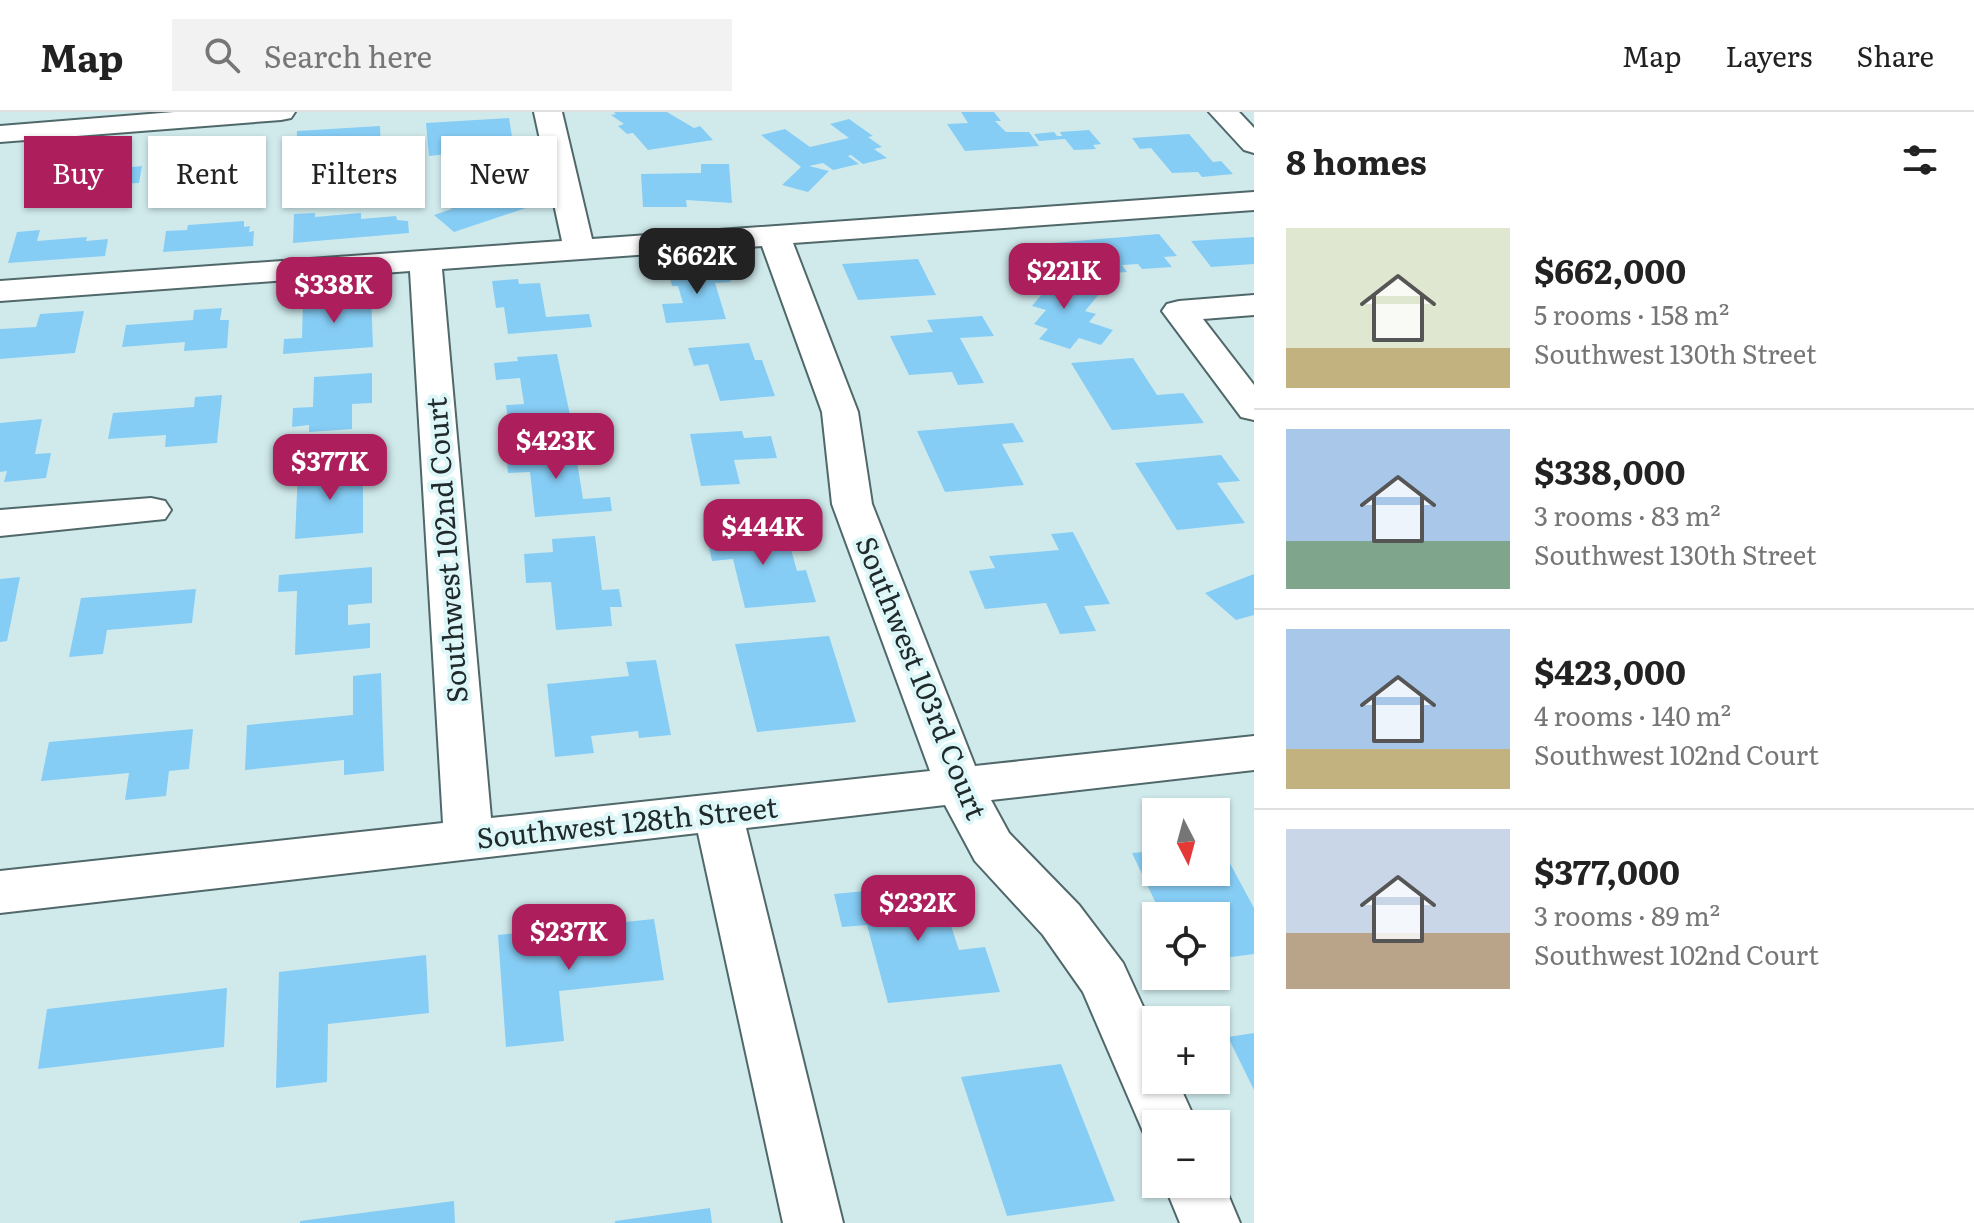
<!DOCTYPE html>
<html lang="en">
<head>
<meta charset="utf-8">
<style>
  body { margin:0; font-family:Literata,serif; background:#f2f2f2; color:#222; height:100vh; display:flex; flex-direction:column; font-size:30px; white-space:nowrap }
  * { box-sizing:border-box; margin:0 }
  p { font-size:26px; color:#767676 }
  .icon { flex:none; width:44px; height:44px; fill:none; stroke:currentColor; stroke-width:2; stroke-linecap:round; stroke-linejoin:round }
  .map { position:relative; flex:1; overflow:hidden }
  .details { display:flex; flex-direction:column; background:#fff; width:720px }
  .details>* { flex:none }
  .banner { position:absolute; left:24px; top:24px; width:760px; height:72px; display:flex; gap:16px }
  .needle { width:52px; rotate:174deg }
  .buttons { position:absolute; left:1142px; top:686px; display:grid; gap:16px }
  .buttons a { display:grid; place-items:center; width:88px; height:88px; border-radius:0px; background:#fff; box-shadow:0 2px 6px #0004; font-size:40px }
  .price { position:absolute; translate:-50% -68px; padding:0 18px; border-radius:16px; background:#ac1f5c; color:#fff; font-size:26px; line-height:52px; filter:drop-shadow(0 2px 4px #0008) }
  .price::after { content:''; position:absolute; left:50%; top:48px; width:24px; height:18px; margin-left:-12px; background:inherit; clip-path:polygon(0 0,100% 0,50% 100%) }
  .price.on { background:#222; color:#fff }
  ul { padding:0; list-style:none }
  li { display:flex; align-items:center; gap:24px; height:200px; padding:0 32px }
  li+li { border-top:2px solid #e0e0e0 }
  li span { display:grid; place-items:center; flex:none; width:224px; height:160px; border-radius:0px; color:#555 }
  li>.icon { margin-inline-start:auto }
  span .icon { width:96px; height:96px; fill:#fffc; stroke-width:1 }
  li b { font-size:34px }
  h2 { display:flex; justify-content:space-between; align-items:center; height:96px; padding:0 32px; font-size:34px }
  .pill { padding:0 28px; border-radius:0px; background:#fff; box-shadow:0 2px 6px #0004; font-size:28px; line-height:72px }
  .pill.on { background:#ac1f5c; color:#fff }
  header { display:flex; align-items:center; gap:48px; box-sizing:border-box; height:112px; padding:0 40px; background:#fff; border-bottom:2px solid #e0e0e0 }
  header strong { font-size:38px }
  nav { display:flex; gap:44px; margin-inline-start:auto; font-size:28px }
  .search { width:560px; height:72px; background:#f2f2f2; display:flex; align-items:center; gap:20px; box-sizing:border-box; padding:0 28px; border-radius:0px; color:#767676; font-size:30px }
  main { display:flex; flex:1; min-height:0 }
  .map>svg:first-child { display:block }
  .building { fill:#86cdf5 }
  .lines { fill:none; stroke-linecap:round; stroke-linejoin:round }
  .minor-casing { stroke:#51686a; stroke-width:4 }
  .minor { fill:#fff; fill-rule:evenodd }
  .labels { text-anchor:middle; stroke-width:8; stroke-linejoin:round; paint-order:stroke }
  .street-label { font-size:28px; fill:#202a2b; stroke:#ddf7f9 }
</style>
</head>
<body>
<header>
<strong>Map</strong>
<div class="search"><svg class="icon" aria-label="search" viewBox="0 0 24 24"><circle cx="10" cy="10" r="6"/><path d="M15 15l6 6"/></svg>Search here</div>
<nav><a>Map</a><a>Layers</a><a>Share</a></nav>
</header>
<main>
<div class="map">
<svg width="1254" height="1111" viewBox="0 0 1254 1111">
  <rect width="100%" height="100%" fill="#d0eaec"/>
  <g class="building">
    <path d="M 614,0 L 667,0 L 694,16 L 700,14 L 713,28 L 648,38 L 633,21 L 627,22 L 618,14 L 624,12 L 611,3 L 616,2 Z"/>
    <path d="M 961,0 L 994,0 L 1001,9 L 995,9 L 1006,20 L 1029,20 L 1039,34 L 965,39 L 947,12 L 968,11 Z"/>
    <path d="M 509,6 L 513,31 L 487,32 L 487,28 L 448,30 L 449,42 L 429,44 L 426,11 Z"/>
    <path d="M 849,7 L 873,24 L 868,25 L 882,35 L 874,37 L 887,46 L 863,52 L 851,43 L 848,44 L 859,52 L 833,58 L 823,51 L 809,54 L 829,59 L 808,80 L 782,73 L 801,55 L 761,23 L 785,17 L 810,35 L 849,26 L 830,12 Z"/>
    <path d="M 380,14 L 381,39 L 357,40 L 357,31 L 321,33 L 321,43 L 296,44 L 297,19 Z"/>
    <path d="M 1089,18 L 1101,32 L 1093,33 L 1096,37 L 1074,38 L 1065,27 L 1039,29 L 1034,22 L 1054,20 L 1057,24 L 1062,24 L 1060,20 Z"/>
    <path d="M 1189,22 L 1213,50 L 1221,49 L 1233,62 L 1202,65 L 1198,60 L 1172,61 L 1151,36 L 1140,37 L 1132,26 Z"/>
    <path d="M 256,26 L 255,39 L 234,40 L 233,48 L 168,56 L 172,31 Z"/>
    <path d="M 127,35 L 123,56 L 142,54 L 139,71 L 103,73 L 106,58 L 61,61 L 58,71 L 34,73 L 43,41 Z"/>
    <path d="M 701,52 L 729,52 L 732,91 L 686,88 L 687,95 L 643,95 L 641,62 L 701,61 Z"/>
    <path d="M 494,77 L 506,87 L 515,84 L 529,95 L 454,120 L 434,103 L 452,97 L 446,93 Z"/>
    <path d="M 315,101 L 315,105 L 361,101 L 361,107 L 396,104 L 397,108 L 408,109 L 409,121 L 293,131 L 294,102 Z"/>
    <path d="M 244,109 L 244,115 L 250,114 L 249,120 L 254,119 L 253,134 L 163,140 L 166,119 L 187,118 L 188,113 Z"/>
    <path d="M 40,118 L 37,129 L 87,125 L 86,129 L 108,127 L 105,144 L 8,151 L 17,120 Z"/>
    <path d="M 1159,122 L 1177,144 L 1164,145 L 1172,155 L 1142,157 L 1138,152 L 1122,153 L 1127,160 L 1085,163 L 1078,152 L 1058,153 L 1054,148 L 1040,149 L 1029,133 Z"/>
    <path d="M 1254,125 L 1254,152 L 1211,155 L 1191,129 Z"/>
    <path d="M 918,147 L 936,183 L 858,188 L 842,152 Z"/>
    <path d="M 726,156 L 731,170 L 715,171 L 726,207 L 666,211 L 662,192 L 683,191 L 678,174 L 672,174 L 668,159 Z"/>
    <path d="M 1025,159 L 1100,181 L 1085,199 L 1096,202 L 1089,210 L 1113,218 L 1101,233 L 1079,226 L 1070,237 L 1039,227 L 1048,217 L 1034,212 L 1046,198 L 1032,194 L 1042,182 L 1012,173 Z"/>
    <path d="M 518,167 L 519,172 L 540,171 L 546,205 L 589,202 L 592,215 L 508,222 L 504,195 L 496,196 L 492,169 Z"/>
    <path d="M 371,182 L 373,235 L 283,242 L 284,227 L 302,226 L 303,187 Z"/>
    <path d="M 222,196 L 220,208 L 229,208 L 227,236 L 184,239 L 185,230 L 122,235 L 126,213 L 193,208 L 194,198 Z"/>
    <path d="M 84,199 L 75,241 L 0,247 L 0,217 L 36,215 L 40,202 Z"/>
    <path d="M 982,204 L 994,224 L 960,226 L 984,271 L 958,273 L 952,260 L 909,263 L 890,224 L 933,220 L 927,208 Z"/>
    <path d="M 749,231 L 755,248 L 762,248 L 775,284 L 720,289 L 708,252 L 694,254 L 688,236 Z"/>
    <path d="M 557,242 L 570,303 L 508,308 L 506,293 L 524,292 L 520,266 L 496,268 L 494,251 L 518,249 L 517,245 Z"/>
    <path d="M 1133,246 L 1157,283 L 1183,281 L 1204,311 L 1112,318 L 1071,251 Z"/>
    <path d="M 372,261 L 372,291 L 352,292 L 352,317 L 309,320 L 309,313 L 292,315 L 293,296 L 313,295 L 314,265 Z"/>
    <path d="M 222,283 L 217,331 L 165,335 L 166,323 L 108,327 L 113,301 L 194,295 L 195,285 Z"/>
    <path d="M 42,307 L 35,342 L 51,341 L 46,366 L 4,370 L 7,359 L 0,360 L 0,311 Z"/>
    <path d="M 1013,311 L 1024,330 L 1002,332 L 1024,373 L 945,380 L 917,319 Z"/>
    <path d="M 742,319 L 744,326 L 771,324 L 777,346 L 734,348 L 740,372 L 701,374 L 690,322 Z"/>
    <path d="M 574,331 L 583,387 L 610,385 L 612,399 L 535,405 L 530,360 L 508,361 L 506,342 L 531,340 L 530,334 Z"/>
    <path d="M 1221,343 L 1240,369 L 1217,371 L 1245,411 L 1177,418 L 1135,351 Z"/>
    <path d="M 363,354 L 363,421 L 295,427 L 298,358 Z"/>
    <path d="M 785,416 L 797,459 L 806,458 L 816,490 L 745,496 L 733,447 L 712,449 L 706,422 Z"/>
    <path d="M 1073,420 L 1110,492 L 1084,494 L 1096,519 L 1060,522 L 1046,491 L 985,497 L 969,459 L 995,456 L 989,444 L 1059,438 L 1051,422 Z"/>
    <path d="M 595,424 L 602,478 L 619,477 L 622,495 L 610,495 L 612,514 L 556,518 L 551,470 L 526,471 L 524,442 L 553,440 L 552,427 Z"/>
    <path d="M 372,455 L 372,491 L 348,493 L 348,513 L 370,511 L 370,536 L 295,543 L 297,479 L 278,480 L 279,463 Z"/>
    <path d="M 1254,462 L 1254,503 L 1236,508 L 1205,481 Z"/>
    <path d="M 20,465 L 7,529 L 0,530 L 0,467 Z"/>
    <path d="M 196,477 L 192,511 L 107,518 L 103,542 L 69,545 L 81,486 Z"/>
    <path d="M 829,524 L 856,610 L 757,620 L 735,532 Z"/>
    <path d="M 656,548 L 671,623 L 639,626 L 638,619 L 591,624 L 594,641 L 555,645 L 547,572 L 629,564 L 626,550 Z"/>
    <path d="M 381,561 L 384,659 L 344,663 L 344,648 L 245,658 L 247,613 L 353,603 L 353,564 Z"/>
    <path d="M 193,617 L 189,657 L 169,659 L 166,684 L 125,688 L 129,661 L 41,669 L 49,630 Z"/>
    <path d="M 1219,731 L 1254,796 L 1254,842 L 1216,847 L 1216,804 L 1162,804 L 1132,741 L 1156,739 L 1156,760 L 1216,760 L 1216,732 Z"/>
    <path d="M 949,771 L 961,806 L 949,808 L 959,838 L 985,835 L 1000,880 L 888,891 L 867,813 L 842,815 L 834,782 Z"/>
    <path d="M 654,807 L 664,868 L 559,879 L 564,929 L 506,935 L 498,823 Z"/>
    <path d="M 426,843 L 429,901 L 328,912 L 327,970 L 276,976 L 279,860 Z"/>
    <path d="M 227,876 L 224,935 L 38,957 L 47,897 Z"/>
    <path d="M 1254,921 L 1254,978 L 1228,925 Z"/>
    <path d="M 1061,952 L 1115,1089 L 1007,1104 L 961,965 Z"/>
    <path d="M 454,1089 L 455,1111 L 300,1111 L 300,1109 Z"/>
    <path d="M 710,1096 L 712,1111 L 615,1111 L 615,1109 Z"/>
  </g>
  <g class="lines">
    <defs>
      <g id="minor">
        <path d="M 174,0 L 295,0 L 291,6 L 281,8 L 0,30 L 0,14 Z"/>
        <path d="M 534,0 L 562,0 L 592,127 L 1254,80 L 1254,98 L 793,131 L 858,300 L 872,392 L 975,654 L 1254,624 L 1254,658 L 991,688 L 1009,721 L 1079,793 L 1123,851 L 1156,923 L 1156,968 L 1177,968 L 1197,1012 L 1156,1012 L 1156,1034 L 1148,1031 L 1083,880 L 1043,823 L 975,749 L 945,693 L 746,716 L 843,1111 L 783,1111 L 698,721 L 0,801 L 0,759 L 443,711 L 410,159 L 0,189 L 0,169 L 562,129 ZM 762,134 L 822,300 L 832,392 L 930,659 L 491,706 L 442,157 Z"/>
        <path d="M 1209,0 L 1239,0 L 1254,16 L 1254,41 L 1244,38 Z"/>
        <path d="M 1254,183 L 1254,203 L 1203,207 L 1254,273 L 1254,308 L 1241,305 L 1162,199 L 1167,192 L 1179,189 Z"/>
        <path d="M 151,386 L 165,389 L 171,398 L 165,407 L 0,424 L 0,398 Z"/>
        <path d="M 1216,1054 L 1240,1111 L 1180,1111 L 1164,1072 L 1216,1072 Z"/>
      </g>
    </defs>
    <use href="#minor" class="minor-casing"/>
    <use href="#minor" class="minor"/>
  </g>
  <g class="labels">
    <g class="street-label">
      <text transform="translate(447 438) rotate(-94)" y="10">Southwest 102nd Court</text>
      <text transform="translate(921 566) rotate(68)" y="10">Southwest 103rd Court</text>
      <text transform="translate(627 711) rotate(-6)" y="10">Southwest 128th Street</text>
    </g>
  </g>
</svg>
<div class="buttons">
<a><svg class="needle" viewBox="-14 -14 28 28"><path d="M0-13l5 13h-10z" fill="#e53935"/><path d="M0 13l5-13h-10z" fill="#767676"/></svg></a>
<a><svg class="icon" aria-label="locate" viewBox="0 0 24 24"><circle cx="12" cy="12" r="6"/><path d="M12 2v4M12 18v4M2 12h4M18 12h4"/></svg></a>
<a>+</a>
<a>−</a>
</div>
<b class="price on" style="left:697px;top:184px">$662K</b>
<b class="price" style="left:1064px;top:199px">$221K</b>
<b class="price" style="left:334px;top:213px">$338K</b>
<b class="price" style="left:556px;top:369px">$423K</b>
<b class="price" style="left:330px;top:390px">$377K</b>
<b class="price" style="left:763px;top:455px">$444K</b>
<b class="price" style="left:918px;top:831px">$232K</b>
<b class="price" style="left:569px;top:860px">$237K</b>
<div class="banner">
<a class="pill on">Buy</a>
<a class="pill">Rent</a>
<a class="pill">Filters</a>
<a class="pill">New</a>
</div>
</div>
<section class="details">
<h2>8 homes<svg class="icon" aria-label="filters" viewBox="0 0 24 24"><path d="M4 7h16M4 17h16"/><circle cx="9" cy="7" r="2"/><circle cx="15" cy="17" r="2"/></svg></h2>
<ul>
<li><span style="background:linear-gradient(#dfe7d0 75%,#c2b280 0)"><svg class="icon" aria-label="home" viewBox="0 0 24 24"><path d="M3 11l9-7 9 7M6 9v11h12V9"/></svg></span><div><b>$662,000</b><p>5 rooms · 158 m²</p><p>Southwest 130th Street</p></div></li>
<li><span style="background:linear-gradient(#a9c7e8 70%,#7fa58c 0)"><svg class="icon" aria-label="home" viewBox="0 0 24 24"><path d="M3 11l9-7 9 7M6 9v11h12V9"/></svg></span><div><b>$338,000</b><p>3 rooms · 83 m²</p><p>Southwest 130th Street</p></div></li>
<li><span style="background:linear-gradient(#a9c7e8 75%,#c2b280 0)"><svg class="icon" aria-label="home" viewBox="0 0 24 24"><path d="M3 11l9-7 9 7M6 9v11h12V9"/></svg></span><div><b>$423,000</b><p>4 rooms · 140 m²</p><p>Southwest 102nd Court</p></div></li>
<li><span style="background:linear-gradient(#c9d6e8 65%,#b9a48a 0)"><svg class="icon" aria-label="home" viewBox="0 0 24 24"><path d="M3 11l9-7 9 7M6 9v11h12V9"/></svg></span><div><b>$377,000</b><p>3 rooms · 89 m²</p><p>Southwest 102nd Court</p></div></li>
</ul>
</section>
</main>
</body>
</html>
